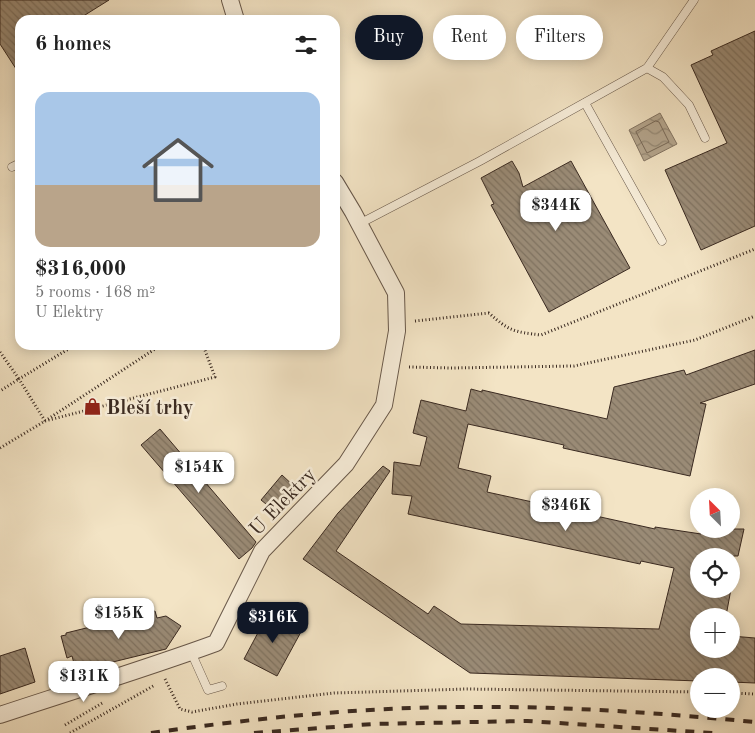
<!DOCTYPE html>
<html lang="en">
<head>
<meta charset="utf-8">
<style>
  body { margin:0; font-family:"Old Standard TT",serif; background:#f6f6f6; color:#222; height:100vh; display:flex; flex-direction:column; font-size:19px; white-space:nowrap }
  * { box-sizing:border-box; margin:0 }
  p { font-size:16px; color:#767676 }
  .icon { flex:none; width:28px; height:28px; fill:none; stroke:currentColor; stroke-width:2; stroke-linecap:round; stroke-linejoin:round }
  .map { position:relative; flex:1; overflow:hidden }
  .drawer { position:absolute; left:15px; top:15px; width:325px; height:335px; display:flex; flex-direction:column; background:#fff; border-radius:15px; box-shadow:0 2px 12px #0003 }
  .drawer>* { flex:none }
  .hud { position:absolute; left:355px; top:15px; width:325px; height:45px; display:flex; gap:10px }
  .needle { width:32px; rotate:336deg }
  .tools { position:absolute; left:690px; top:488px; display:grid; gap:10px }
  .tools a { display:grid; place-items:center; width:50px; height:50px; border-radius:50%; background:#fff; box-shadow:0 2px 12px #0003; font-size:25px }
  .price { position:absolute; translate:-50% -42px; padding:0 11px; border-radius:10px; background:#fff; color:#222; font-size:16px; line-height:32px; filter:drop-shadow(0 1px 2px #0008) }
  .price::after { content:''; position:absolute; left:50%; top:30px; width:15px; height:11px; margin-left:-8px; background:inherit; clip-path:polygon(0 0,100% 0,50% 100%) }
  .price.current { background:#111827; color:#fff }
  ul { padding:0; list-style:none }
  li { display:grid; align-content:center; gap:10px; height:265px; padding:0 20px }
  li span { display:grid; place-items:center; height:155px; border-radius:15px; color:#555 }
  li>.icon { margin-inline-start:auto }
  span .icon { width:90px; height:90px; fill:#fffc; stroke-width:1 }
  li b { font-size:21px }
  h2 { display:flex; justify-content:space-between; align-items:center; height:60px; padding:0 20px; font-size:21px }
  .pill { padding:0 18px; border-radius:22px; background:#fff; box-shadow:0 2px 12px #0003; font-size:18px; line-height:45px }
  .pill.current { background:#111827; color:#fff }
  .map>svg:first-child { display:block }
  .water { fill:url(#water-waves); stroke:#837462 }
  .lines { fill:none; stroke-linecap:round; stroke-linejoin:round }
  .shore { stroke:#776857; stroke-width:1 }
  .building { fill:url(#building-back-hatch); stroke:#3a2a21 }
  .lane-casing { stroke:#68584a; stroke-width:9 }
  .street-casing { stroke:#68584a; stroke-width:18 }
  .path { stroke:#3a2a21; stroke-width:3; stroke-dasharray:1 2.5; stroke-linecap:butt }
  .lane { stroke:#f7edd9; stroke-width:8 }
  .street { stroke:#f7edd9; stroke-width:16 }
  .rail { stroke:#3a2a21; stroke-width:4; stroke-dasharray:9 9; stroke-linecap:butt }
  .labels { text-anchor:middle; stroke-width:5; stroke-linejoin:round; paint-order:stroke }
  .poi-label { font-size:20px; font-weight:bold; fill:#3a2a21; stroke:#f7edd9; text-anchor:start }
  .street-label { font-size:20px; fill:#3a2a21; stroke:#f7edd9 }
</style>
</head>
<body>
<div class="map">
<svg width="755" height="733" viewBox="0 0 755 733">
  <defs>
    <pattern id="water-waves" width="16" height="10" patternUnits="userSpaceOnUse" patternTransform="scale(1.25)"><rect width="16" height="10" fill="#b4a58d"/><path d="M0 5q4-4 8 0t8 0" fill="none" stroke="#938773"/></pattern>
    <pattern id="building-back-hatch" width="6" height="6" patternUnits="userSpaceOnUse" patternTransform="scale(1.25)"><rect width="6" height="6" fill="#9a8b76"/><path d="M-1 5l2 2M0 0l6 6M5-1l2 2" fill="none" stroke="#7f7260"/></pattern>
  </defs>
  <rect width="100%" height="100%" fill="#f3e4c5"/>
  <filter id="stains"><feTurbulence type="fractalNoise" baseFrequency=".004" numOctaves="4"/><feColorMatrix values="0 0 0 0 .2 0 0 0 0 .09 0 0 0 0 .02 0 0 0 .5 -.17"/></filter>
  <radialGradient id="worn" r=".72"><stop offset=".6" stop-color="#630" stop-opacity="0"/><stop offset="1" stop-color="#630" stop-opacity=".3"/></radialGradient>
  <path class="water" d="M 660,113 L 677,144 L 644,161 L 629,130 Z"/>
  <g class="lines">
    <path class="shore" d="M 656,121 L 659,122 L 669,142 L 647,153 L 636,132 Z"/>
  </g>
  <g class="building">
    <path d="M 0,0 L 109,0 L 77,20 L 20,20 L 20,75 L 0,44 Z"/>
    <path d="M 755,31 L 755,226 L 701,250 L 665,170 L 727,143 L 691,65 L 713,55 L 711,51 Z"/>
    <path d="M 512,161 L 519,173 L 523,187 L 571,161 L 630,268 L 549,312 L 491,205 L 494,204 L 481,178 Z"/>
    <path d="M 755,350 L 755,384 L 700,403 L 706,404 L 690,476 L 563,448 L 564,445 L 468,424 L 458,468 L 491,476 L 487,492 L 655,529 L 655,527 L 701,534 L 702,529 L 744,529 L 738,556 L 699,556 L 699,589 L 731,589 L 726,616 L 699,616 L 699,649 L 731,649 L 731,636 L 755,638 L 755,683 L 731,682 L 731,676 L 699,676 L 699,681 L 470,673 L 303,559 L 338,513 L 383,466 L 390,471 L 336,551 L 428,614 L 434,606 L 461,624 L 659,629 L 674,568 L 641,561 L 640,564 L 408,514 L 412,496 L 392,494 L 394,462 L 420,466 L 427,437 L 413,433 L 421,400 L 466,411 L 471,389 L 482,392 L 482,390 L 607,419 L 614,387 L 684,370 L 686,375 Z"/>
    <path d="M 160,429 L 256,542 L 252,548 L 239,559 L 141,445 Z"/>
    <path d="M 282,475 L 296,488 L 276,512 L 261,500 Z"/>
    <path d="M 155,611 L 157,618 L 166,616 L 181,626 L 166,649 L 76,671 L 72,656 L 67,658 L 61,636 L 66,635 L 66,633 Z"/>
    <path d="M 269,612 L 302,630 L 277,676 L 244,659 Z"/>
    <path d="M 25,648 L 35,682 L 0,694 L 0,656 Z"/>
  </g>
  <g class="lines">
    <defs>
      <g id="lane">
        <path d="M 647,68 L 663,77 L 689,105 L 705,138"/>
        <path d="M 585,103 L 662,241"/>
        <path d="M 12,167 L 20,163"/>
        <path d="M 359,224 L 480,161 L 647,68 L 694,0"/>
        <path d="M 191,652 L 208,690 L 222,686"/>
      </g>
      <g id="street">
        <path d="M 230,0 L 236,20"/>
        <path d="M 0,715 C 72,691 145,669 216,643 L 262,551 L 346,464 L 384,405 L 397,331 L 396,293 L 353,212 L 335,182"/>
      </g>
    </defs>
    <use href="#lane" class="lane-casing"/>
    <use href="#street" class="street-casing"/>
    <g class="path">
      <path d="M 415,321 L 489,313 C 509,331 514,332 541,335 L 755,249"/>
      <path d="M 0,352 L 19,379 L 0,391"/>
      <path d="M 409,367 L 451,368 L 574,366 L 695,340 L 755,316"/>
      <path d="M 48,419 L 161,345"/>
      <path d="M 45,421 L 215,377 L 203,345"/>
      <path d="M 0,448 L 45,421 L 19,379 L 75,345"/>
      <path d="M 165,679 L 180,709 L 192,712 L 237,704 L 334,693 L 467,689 L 699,692"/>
      <path d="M 731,693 L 755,694"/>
      <path d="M 65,725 L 104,702"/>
      <path d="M 70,733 L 155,685"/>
    </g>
    <use href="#lane" class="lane"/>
    <use href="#street" class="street"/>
    <g class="rail">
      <path d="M 151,733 C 256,718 362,707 468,707 C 564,706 660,713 755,722"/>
      <path d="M 254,733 L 373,724 L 527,721 L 713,733"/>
    </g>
  </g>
  <defs>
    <symbol id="shop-bare" viewBox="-9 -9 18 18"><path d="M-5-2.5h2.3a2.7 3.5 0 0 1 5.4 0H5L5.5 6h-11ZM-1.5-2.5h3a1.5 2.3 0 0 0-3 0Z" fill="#8f2418" stroke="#f7edd9" stroke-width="2.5" paint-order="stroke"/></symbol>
  </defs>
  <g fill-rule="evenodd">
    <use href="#shop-bare" x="80" y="394" width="25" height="25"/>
  </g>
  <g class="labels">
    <g class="poi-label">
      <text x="106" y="414">Bleší trhy</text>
    </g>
    <g class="street-label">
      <text transform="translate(282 501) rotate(-46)" y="7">U Elektry</text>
    </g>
  </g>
  <rect width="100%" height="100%" filter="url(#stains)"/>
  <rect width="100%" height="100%" fill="url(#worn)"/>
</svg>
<div class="tools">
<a><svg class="needle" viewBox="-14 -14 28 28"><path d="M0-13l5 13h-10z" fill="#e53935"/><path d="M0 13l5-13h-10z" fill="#767676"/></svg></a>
<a><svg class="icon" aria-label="locate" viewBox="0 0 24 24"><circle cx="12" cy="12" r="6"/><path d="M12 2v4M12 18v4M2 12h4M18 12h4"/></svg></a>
<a>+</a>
<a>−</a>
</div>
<b class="price" style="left:556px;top:232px">$344K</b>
<b class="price" style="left:199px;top:494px">$154K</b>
<b class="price" style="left:566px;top:532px">$346K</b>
<b class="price" style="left:119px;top:640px">$155K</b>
<b class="price current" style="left:273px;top:644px">$316K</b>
<b class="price" style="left:84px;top:703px">$131K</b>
<div class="hud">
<a class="pill current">Buy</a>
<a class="pill">Rent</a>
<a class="pill">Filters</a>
</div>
<section class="drawer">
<h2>6 homes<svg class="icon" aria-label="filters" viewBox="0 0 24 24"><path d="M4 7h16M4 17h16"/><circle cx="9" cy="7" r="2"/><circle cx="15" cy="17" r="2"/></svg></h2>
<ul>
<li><span style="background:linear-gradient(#a9c7e8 60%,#b9a48a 0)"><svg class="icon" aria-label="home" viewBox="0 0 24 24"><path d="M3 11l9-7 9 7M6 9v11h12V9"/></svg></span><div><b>$316,000</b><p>5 rooms · 168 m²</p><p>U Elektry</p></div></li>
</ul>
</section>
</div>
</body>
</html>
